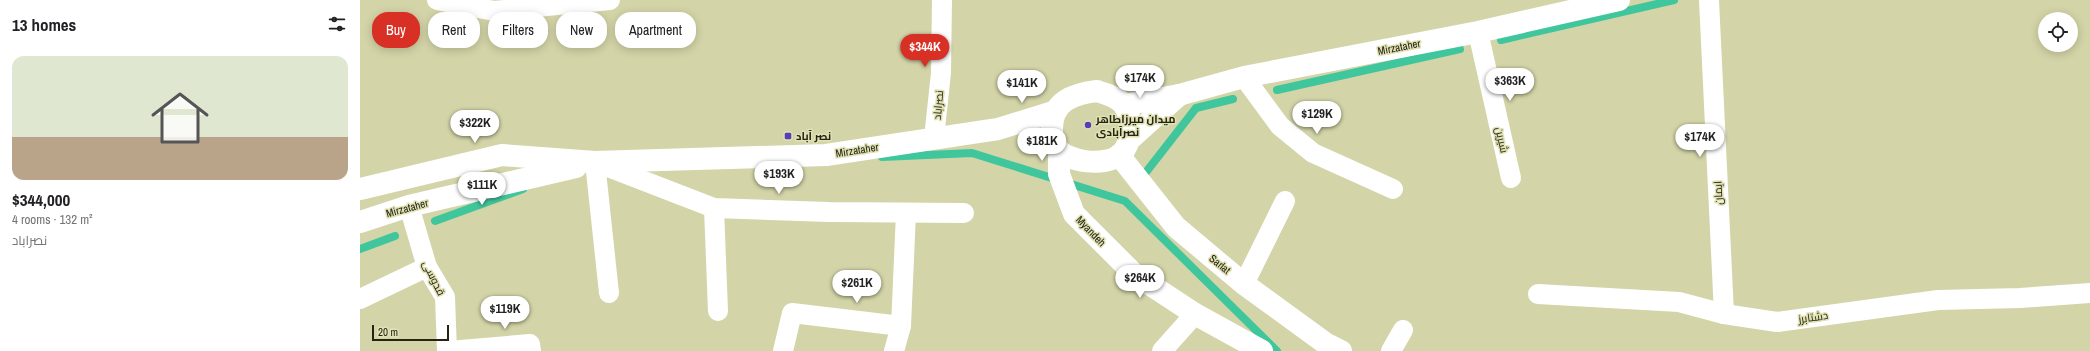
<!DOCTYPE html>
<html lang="en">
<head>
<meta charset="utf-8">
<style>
  body { margin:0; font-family:"Archivo Narrow",Cairo,sans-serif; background:#f6f6f6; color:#202124; height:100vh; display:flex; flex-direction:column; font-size:15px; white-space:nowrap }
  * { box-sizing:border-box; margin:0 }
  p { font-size:13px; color:#757577 }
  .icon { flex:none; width:22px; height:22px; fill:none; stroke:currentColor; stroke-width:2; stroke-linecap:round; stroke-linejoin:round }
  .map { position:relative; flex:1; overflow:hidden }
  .drawer { display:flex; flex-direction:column; background:#fff; width:360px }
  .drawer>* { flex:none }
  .guide { position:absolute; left:12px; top:12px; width:380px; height:36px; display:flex; gap:8px }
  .buttons { position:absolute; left:1678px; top:12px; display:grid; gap:8px }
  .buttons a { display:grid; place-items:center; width:40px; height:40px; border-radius:50%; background:#fff; box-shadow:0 2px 10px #0003; font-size:20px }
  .scale { position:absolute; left:12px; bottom:10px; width:77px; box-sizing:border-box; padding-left:4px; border:2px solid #242413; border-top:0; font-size:11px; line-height:14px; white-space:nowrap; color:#242413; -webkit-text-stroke:3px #e0e1b4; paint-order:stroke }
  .price { position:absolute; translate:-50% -34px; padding:0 9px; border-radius:14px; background:#fff; color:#222; font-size:13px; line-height:26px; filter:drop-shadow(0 1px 2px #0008) }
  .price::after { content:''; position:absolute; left:50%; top:24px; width:12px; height:9px; margin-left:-6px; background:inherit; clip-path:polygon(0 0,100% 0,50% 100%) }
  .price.selected { background:#d93025; color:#fff }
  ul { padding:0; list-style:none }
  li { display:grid; align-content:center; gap:8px; height:212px; padding:0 12px }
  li+li { border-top:1px solid #e0e0e0 }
  li span { display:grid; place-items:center; height:124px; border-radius:12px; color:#555 }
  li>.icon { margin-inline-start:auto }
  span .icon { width:72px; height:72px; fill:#fffc; stroke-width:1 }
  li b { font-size:17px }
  h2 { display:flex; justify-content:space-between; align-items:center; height:48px; padding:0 12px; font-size:17px }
  .tag { padding:0 14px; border-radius:16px; background:#fff; box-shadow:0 2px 10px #0003; font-size:14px; line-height:36px }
  .tag.selected { background:#d93025; color:#fff }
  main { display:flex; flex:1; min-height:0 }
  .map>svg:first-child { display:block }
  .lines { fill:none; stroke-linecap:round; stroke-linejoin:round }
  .stream { stroke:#40c69c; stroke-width:8 }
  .minor { stroke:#fff; stroke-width:20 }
  .tertiary { stroke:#fff; stroke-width:22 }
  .secondary { stroke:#fff; stroke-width:22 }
  .poi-dot { fill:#593db5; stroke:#e0e1b4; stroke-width:1.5 }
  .labels { text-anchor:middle; stroke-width:3; stroke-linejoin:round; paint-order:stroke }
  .street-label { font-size:11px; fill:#242413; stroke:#e0e1b4 }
  .poi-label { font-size:11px; font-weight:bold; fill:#242413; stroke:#e0e1b4; text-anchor:start }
</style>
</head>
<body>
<main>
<section class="drawer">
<h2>13 homes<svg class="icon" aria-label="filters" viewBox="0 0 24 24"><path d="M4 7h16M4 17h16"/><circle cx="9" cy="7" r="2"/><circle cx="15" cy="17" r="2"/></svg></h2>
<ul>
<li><span style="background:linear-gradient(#dfe7d0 65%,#b9a48a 0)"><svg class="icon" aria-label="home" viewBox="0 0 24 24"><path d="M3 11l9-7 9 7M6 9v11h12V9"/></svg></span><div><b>$344,000</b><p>4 rooms · 132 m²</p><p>نصراباد</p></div></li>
</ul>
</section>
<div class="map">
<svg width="1730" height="351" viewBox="0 0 1730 351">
  <rect width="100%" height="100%" fill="#d3d4a7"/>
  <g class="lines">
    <g class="stream">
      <path d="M 1141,40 L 1314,0"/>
      <path d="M 917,90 L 1100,49"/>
      <path d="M 522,157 L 612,153 L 765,201 L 917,351"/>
      <path d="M 783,176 L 836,108 L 873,99"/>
      <path d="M 75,221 L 163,189"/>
      <path d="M 0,249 L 35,236"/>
    </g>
    <g class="minor">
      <path d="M 77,0 L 134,11 L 250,0"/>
      <path d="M 1349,0 L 1364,314"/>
      <path d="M 1118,32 L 1151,178"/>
      <path d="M 884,77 L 920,126 L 953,153 L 1033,189"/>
      <path d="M 574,138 L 581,73 L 582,0"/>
      <path d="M 49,206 L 67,267 L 85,297 L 87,351"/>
      <path d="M 354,208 L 358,311"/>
      <path d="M 884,284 L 925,201"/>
      <path d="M 249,293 L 235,162 L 354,208 L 469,212 L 604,213"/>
      <path d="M 1178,294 L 1319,302 L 1364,314 L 1417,322 L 1578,300 L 1660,298 L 1730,293"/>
      <path d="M 0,299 L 67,267"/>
      <path d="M 89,351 L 170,344 L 171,351"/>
      <path d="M 423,351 L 432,313 L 541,326 L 546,213"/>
      <path d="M 534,351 L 541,326"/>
      <path d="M 802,351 L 835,314"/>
      <path d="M 1031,351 L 1043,330"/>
    </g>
    <g class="tertiary">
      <path d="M 699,151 L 699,174 L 714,214 L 774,274 L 835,314 L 902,351"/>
      <path d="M 759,155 L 816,227 L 884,284 L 965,343 L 981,351"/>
    </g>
    <g class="secondary">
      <path d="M 737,91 C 746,94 758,97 764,105 C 773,118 772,144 761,154 C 746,167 707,163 696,147 C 693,142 692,136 692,129 C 692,101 713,94 737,91 Z"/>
      <path d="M 764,105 L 819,95 L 884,77 L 1118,32 L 1259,0"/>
      <path d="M 769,140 L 819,95"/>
      <path d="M 0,189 L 142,155 L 235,162 L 466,155 L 638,129 L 696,111"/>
      <path d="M 0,222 L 49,206 L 216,167"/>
    </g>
  </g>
  <g class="poi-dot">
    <circle cx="728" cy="125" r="4"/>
    <rect x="424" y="132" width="8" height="8" rx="2"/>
  </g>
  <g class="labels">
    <g class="street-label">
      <text transform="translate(1039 47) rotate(-11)" y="4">Mirzataher</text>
      <text transform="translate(578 105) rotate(-85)" y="4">نصراباد</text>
      <text transform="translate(1142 140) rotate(77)" y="4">شیرین</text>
      <text transform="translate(497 150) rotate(-9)" y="4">Mirzataher</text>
      <text transform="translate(1358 193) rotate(-93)" y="4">ایمان</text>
      <text transform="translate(47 208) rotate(-15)" y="4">Mirzataher</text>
      <text transform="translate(731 231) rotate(46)" y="4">Myandeh</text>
      <text transform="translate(860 264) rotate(39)" y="4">Sarlat</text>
      <text transform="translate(74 278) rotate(64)" y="4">قدوسی</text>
      <text transform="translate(1453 317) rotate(-8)" y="4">دشتابرز</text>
    </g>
    <g class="poi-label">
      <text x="736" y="123">میدان میرزاطاهر<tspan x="736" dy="13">نصرآبادی</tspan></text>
      <text x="436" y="140">نصر آباد</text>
    </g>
  </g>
</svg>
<div class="buttons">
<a><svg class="icon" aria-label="locate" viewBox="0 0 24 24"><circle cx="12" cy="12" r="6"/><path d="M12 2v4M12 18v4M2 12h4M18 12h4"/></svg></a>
</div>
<div class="scale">20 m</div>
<b class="price selected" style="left:565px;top:68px">$344K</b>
<b class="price" style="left:780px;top:99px">$174K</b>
<b class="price" style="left:1150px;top:102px">$363K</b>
<b class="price" style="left:662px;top:104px">$141K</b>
<b class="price" style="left:957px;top:135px">$129K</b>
<b class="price" style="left:115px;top:144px">$322K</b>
<b class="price" style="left:1340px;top:158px">$174K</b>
<b class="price" style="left:682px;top:162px">$181K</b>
<b class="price" style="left:419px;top:195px">$193K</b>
<b class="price" style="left:122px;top:206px">$111K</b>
<b class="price" style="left:780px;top:299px">$264K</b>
<b class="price" style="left:497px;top:304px">$261K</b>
<b class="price" style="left:145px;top:330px">$119K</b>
<div class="guide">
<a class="tag selected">Buy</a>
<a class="tag">Rent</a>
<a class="tag">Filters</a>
<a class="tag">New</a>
<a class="tag">Apartment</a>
</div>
</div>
</main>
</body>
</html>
